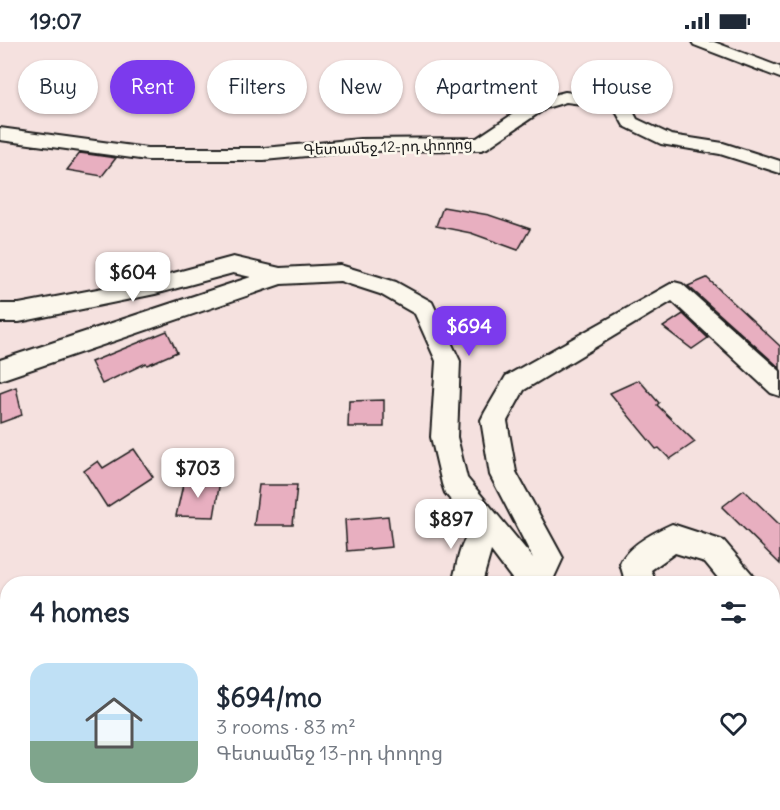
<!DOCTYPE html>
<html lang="en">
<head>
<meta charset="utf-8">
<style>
  body { margin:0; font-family:Delius,"Noto Sans Armenian",sans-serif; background:#f6f6f7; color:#1f2937; height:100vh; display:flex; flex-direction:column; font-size:22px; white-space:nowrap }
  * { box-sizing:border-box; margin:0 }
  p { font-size:20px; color:#747a83 }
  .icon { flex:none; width:33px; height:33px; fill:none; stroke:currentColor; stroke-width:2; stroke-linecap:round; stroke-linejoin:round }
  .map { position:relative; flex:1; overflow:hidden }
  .side { position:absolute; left:0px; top:534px; width:780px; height:234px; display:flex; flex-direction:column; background:#fff; border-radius:24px 24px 0 0; box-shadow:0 2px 4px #0004 }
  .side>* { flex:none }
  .hud { position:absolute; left:18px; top:18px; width:744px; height:54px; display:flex; gap:12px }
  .price { position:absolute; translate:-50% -51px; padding:0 14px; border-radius:12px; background:#fff; color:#222; font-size:20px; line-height:39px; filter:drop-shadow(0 2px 3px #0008) }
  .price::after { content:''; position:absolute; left:50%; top:36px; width:18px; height:14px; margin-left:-9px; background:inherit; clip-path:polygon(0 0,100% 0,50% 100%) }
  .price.on { background:#7c3aed; color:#fff }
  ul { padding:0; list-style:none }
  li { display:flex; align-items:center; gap:18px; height:150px; padding:0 30px }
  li+li { border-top:2px solid #e0e1e3 }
  li span { display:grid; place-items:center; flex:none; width:168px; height:120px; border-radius:18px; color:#555 }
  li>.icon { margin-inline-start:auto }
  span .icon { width:72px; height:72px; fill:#fffc; stroke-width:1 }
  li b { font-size:26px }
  h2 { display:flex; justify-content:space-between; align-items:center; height:72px; padding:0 30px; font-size:26px }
  .pill { padding:0 21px; border-radius:27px; background:#fff; box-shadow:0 2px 4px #0004; font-size:21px; line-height:54px }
  .pill.on { background:#7c3aed; color:#fff }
  .status { display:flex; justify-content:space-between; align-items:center; height:42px; padding:0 30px; background:#fff; direction:ltr }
  .status svg { height:16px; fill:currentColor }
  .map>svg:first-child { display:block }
  .building { fill:#e8afc0; stroke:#1c1c1c; stroke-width:1.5 }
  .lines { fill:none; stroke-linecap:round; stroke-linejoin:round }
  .minor-casing { stroke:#1c1c1c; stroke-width:4 }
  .minor { fill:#fbf7ec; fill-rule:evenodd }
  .labels { text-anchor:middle; stroke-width:5; stroke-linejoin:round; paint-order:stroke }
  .far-street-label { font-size:15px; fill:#1c1c1c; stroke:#fbf7ec }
</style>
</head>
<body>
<div class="status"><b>19:07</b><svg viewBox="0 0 49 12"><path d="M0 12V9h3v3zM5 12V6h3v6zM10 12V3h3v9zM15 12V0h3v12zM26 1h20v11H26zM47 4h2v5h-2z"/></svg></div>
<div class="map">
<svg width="780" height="768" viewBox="0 0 780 768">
  <rect width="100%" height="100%" fill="#f5e1df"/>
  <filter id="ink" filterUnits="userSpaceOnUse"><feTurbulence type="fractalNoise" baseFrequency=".0167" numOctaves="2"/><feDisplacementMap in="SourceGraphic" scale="12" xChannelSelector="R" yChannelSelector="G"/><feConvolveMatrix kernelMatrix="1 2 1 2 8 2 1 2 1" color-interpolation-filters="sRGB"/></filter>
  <g filter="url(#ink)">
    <g class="building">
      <path d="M 80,111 L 116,116 L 102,134 L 67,128 Z"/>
      <path d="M 443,165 L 489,173 L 530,187 L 518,208 L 471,191 L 436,184 Z"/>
      <path d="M 707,236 L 780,304 L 780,326 L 688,244 Z"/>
      <path d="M 683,272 L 708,296 L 692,307 L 663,285 Z"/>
      <path d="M 167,289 L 177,310 L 147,323 L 146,321 L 102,342 L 91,320 Z"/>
      <path d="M 639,338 L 659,361 L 657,363 L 695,400 L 670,417 L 659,406 L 656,407 L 610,351 Z"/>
      <path d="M 16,345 L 22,373 L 0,381 L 0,351 Z"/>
      <path d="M 384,358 L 384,385 L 348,385 L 349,359 Z"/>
      <path d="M 134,407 L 153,435 L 107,465 L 84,429 L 98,419 L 103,426 Z"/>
      <path d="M 184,438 L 220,439 L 214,475 L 176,474 Z"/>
      <path d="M 259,443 L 297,443 L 293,483 L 254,483 Z"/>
      <path d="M 744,448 L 780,483 L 780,522 L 722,465 Z"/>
      <path d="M 388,474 L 392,505 L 347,509 L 345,478 Z"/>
    </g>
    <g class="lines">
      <defs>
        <g id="minor">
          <path d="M 692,0 L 714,0 L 780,25 L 780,36 L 694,3 Z"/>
          <path d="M 565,50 L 627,58 L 637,77 L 671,93 L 723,101 L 780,119 L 780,131 L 720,112 L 661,102 L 624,84 L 614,66 L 566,60 L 546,66 L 487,106 L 481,108 L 360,109 L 264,118 L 147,118 L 0,98 L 0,86 L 147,106 L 264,106 L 360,97 L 477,96 L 534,58 Z"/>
          <path d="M 233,215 L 280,226 L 340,223 L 396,240 L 432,260 L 460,319 L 457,395 L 467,436 L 533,516 L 490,433 L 481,378 L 485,370 L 506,334 L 674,240 L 682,242 L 780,329 L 780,354 L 771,351 L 672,259 L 524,348 L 507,379 L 516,430 L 563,516 L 551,542 L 516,542 L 491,509 L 483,537 L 485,542 L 455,542 L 453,538 C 458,520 459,499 474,487 L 445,451 L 442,442 L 431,395 L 436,319 L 415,272 L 380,252 L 340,239 L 281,242 L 0,338 L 0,318 L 251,235 L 233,231 L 155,252 L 19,280 L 0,280 L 0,262 L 19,262 L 155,236 Z"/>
          <path d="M 672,482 L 724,499 L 752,532 L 757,542 L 723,542 L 705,520 L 675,511 L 651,528 L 656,542 L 626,542 L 620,522 C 627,504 654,490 672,482 Z"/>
          <path d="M 772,563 L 780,566 L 780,602 L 772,599 Z"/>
          <path d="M 8,654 L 8,687 L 0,690 L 0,657 Z"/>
          <path d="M 161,760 L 200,760 L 203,768 L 164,768 Z"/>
          <path d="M 511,760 L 546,760 L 546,768 L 510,768 Z"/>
          <path d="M 690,760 L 728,760 L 731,768 L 693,768 Z"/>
        </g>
      </defs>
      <use href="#minor" class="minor-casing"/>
      <use href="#minor" class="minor"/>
    </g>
  </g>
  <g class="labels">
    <g class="far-street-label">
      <text transform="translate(388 105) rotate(-2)" y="5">Գետամեջ 12-րդ փողոց</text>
    </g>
  </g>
</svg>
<b class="price" style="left:133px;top:261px">$604</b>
<b class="price on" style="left:469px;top:315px">$694</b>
<b class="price" style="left:198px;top:457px">$703</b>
<b class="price" style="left:451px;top:508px">$897</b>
<div class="hud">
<a class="pill">Buy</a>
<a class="pill on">Rent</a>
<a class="pill">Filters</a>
<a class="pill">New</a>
<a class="pill">Apartment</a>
<a class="pill">House</a>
</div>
<section class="side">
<h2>4 homes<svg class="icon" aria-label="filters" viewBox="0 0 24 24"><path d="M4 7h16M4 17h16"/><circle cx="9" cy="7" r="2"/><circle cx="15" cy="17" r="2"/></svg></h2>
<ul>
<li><span style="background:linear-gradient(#bfe0f5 65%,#7fa58c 0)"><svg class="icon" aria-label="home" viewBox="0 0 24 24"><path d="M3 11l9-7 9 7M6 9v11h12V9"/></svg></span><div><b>$694/mo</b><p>3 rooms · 83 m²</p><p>Գետամեջ 13-րդ փողոց</p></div><svg class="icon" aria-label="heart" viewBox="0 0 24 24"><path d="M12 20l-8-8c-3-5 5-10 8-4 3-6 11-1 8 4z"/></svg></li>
</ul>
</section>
</div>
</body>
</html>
